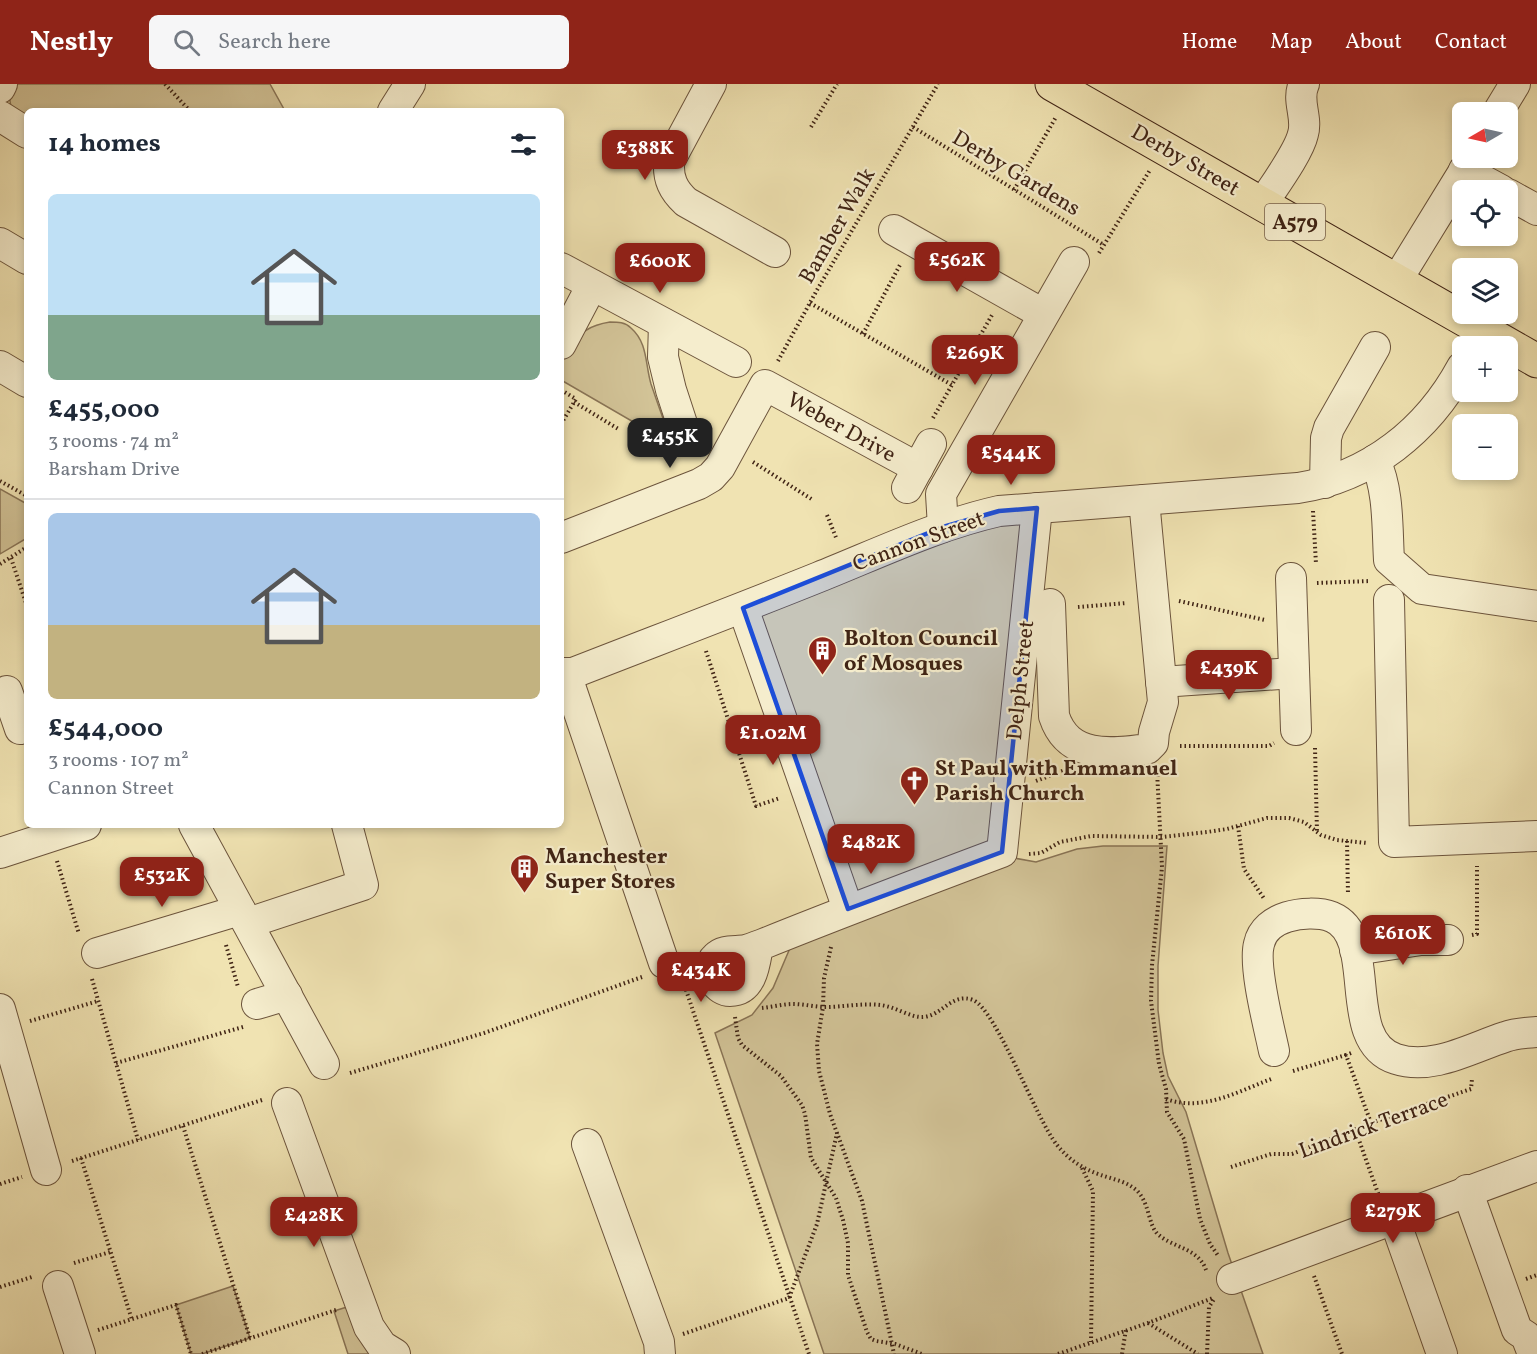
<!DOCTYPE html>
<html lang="en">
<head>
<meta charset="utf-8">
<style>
  body { margin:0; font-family:Vollkorn,serif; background:#f6f6f7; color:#1f2937; height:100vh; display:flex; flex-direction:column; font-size:22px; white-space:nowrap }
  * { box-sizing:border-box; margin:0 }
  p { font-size:20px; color:#747a83 }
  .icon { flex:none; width:33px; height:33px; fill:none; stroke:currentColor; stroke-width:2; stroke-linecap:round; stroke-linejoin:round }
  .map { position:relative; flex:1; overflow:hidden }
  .drawer { position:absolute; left:24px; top:24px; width:540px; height:720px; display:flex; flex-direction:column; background:#fff; border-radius:9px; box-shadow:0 3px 9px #0003 }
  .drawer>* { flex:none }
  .needle { width:39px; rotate:261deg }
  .controls { position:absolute; left:1452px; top:18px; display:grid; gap:12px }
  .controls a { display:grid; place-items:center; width:66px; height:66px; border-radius:9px; background:#fff; box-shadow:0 3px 9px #0003; font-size:30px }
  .price { position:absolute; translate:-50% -51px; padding:0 14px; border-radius:12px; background:#8f2418; color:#fff; font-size:20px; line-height:39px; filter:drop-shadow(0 2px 3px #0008) }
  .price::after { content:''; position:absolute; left:50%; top:36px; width:18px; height:14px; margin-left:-9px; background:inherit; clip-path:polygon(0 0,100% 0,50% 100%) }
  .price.on { background:#222; color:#fff }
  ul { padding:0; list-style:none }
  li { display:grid; align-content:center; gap:12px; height:318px; padding:0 24px }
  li+li { border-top:2px solid #e0e1e3 }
  li span { display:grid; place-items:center; height:186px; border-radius:9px; color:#555 }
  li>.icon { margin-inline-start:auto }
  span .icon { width:108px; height:108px; fill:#fffc; stroke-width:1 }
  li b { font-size:26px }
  h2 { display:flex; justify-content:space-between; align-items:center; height:72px; padding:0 24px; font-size:26px }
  header { display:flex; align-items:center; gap:36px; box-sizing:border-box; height:84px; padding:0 30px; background:#8f2418; color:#fff }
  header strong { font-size:28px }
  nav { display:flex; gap:33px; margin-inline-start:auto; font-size:21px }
  .search { width:420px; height:54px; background:#f6f6f7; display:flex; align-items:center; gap:15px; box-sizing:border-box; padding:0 21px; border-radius:9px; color:#747a83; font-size:22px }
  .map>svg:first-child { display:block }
  .green { fill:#d2c397; stroke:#897456; stroke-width:1.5 }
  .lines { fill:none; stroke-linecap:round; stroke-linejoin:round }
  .minor-casing { stroke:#6c543c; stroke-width:32 }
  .major-casing { stroke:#402415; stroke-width:35 }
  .path { stroke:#402415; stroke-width:4; stroke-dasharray:1.5 3; stroke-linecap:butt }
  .minor { stroke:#f5edcd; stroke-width:30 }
  .major { stroke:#f0e3b2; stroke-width:33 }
  .marked { fill:#1d4ed8; fill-opacity:0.2; stroke:#1d4ed8; stroke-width:4.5; stroke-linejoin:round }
  .labels { text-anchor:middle; stroke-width:4.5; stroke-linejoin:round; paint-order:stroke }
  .shield { fill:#f5edcd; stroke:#76604c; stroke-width:1.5 }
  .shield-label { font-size:21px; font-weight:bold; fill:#402415 }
  .street-label { font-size:22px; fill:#402415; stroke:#f5edcd }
  .poi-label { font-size:22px; font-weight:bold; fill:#402415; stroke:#f5edcd; text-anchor:start }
</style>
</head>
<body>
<header>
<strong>Nestly</strong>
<div class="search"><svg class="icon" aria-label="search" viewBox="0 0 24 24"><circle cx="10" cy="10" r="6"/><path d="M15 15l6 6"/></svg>Search here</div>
<nav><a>Home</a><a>Map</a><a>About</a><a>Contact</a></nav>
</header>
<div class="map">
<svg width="1537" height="1270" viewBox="0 0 1537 1270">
  <rect width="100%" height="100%" fill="#f0e3b2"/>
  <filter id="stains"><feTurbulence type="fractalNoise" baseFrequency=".00333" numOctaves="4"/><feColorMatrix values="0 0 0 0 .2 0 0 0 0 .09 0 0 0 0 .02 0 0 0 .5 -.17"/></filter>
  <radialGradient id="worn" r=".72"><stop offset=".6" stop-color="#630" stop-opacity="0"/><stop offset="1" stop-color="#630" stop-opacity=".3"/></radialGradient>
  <g class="green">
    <path d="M 16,0 L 270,0 L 285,27 L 27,27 L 27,35 L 11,23 L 9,11 Z"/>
    <path d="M 610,238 C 618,238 625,238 631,244 C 648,259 645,280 651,300 C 658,320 665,341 673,361 L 561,296 L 561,270 C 579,252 584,242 610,238 Z"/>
    <path d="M 0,405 L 27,420 L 27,454 L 0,470 Z"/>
    <path d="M 1103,762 L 1167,762 L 1158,882 L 1158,926 L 1163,969 L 1168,992 L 1186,1028 L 1228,1169 L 1263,1270 L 824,1270 L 715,949 L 752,931 L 773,904 L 790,864 L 1014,774 L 1036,778 L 1077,765 Z"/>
    <path d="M 233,1202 L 250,1254 L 202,1270 L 191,1270 L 176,1221 Z"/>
    <path d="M 360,1219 L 396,1270 L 348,1270 L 334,1227 Z"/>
  </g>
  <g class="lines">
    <defs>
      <g id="minor">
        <path d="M 711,0 L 669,78 C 668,95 673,106 686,118 L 775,168"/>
        <path d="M 0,4 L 2,0"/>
        <path d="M 393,27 L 410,0"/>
        <path d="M 1498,28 L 1515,0"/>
        <path d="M 0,32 L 27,49"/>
        <path d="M 1464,86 L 1501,106"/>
        <path d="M 1508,110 L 1537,126"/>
        <path d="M 1263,119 C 1274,102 1299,68 1303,50 C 1308,33 1296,16 1304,0"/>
        <path d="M 894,146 L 1043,230"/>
        <path d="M 0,159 L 27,175"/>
        <path d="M 561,184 L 736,278"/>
        <path d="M 1397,196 L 1472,74"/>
        <path d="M 664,240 L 663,273 L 671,306 L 686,352"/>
        <path d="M 561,260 L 592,201"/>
        <path d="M 0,282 L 27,298"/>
        <path d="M 1375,376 C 1389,407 1387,442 1389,476 L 1422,505 L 1537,522"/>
        <path d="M 1325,399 L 1326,354 L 1329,344 L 1375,263"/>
        <path d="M 907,404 L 931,360"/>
        <path d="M 943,443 L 941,410 L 1074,178"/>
        <path d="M 561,454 L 699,400 L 711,393 L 720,383 L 765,301 L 918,384"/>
        <path d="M 1291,494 L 1296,646"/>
        <path d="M 1389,516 L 1394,758 L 1537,752"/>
        <path d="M 1050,520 L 1054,632 C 1068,675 1110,670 1147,665 L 1153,659 L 1154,648 L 1163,618 L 1144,416"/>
        <path d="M 743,524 L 848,825"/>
        <path d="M 561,589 L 573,589 C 655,557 737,526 819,493 C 879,469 937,441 999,427 L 1298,404 C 1370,393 1428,346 1462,283"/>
        <path d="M 566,590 L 664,879"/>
        <path d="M 1161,598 L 1294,589"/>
        <path d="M 7,607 L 20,645"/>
        <path d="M 194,741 L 324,980"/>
        <path d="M 0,769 L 86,741"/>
        <path d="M 248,839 L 363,801 L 347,741"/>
        <path d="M 758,862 C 755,878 753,907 730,907 C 724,907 718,903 715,898 C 710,891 709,879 716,873 C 723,865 736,868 746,866 C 752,864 758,862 763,860 C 842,828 922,798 1002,768 L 1037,424"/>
        <path d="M 1355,866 L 1421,856 L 1448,856"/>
        <path d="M 97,869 L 240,826"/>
        <path d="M 257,920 L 287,911"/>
        <path d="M 0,925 L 46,1086"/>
        <path d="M 1274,967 C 1269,943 1253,882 1259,860 C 1262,846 1274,837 1287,833 C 1300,829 1319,828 1332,833 C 1380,853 1339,957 1396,975 C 1432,987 1471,964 1505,953 C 1516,949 1526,949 1537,948"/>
        <path d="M 287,1019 L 369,1243 L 382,1262 L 395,1270"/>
        <path d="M 587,1060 L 659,1258 L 660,1270"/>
        <path d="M 1467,1106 L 1517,1246 L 1526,1252 L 1533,1270"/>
        <path d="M 1394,1134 L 1442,1270"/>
        <path d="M 1232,1195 L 1537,1082"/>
        <path d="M 58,1202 L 80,1270"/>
      </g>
      <path id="major" d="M 1052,0 L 1537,277"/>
    </defs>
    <use href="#minor" class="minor-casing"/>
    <use href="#major" class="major-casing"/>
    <g class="path">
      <path d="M 165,0 L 190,27"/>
      <path d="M 811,43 L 837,0"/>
      <path d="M 913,43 L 1104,161"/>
      <path d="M 1014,106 L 1056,33"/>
      <path d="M 1099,169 L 1150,86"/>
      <path d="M 810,219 L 952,301"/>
      <path d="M 863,250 L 901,179"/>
      <path d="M 778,277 L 817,206 L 938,0"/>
      <path d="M 561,306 L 576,315 L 561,340"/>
      <path d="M 574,318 L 620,346"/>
      <path d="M 933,334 L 992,231"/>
      <path d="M 753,378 L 813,416"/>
      <path d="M 0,397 L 27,412"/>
      <path d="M 1313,427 L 1316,480"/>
      <path d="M 827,431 L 837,456"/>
      <path d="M 11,474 L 27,522"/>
      <path d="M 0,480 L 27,463"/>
      <path d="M 1317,499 L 1370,497"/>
      <path d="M 1179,517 L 1265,536"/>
      <path d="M 1078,523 L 1127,519"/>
      <path d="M 706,567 L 756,722 L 780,714"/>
      <path d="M 735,657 L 760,649"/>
      <path d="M 1180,662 L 1269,662 L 1274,659"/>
      <path d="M 1315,664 L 1317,748"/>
      <path d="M 1157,687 L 1162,783 L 1152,881 L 1151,917 L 1159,980 L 1166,1005 L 1167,1028 L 1184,1055 L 1200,1135 L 1210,1160 L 1219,1173"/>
      <path d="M 1036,697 L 1065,686"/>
      <path d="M 1238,742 L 1244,785 L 1265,816"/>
      <path d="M 1347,757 L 1348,810"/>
      <path d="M 1029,770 L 1041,769 L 1060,758 L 1091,752 L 1162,753 L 1207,748 L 1227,745 L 1267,734 L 1289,734 L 1304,738 L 1321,751 L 1337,756 L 1367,759"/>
      <path d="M 57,777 L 79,850"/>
      <path d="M 1472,851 L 1477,850 L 1477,782"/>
      <path d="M 226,861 L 238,903"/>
      <path d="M 831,863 L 824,894 L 823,923 L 817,960 L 819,987 L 830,1030 L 862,1117 L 894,1270"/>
      <path d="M 92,895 L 138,1056"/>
      <path d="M 686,906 L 809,1270"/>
      <path d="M 762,924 C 772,923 783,920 793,920 C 804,920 815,923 825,923 C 843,923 862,919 880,921 C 894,922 911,934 923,933 C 942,932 952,908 973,916 C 996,925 1036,1035 1057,1061 C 1069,1076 1083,1085 1101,1091 C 1112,1095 1125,1097 1135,1105 C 1151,1118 1147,1143 1160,1152 C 1175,1164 1199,1165 1206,1186"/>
      <path d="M 735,933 L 738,954 L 742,961 L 781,992 L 802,1021 L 805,1030 L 811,1074 L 836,1114 L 843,1136 L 848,1159 L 848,1191 L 867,1248 L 871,1255 L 876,1257 L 895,1260 L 922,1270"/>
      <path d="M 30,937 L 98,917"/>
      <path d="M 1351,969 L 1346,971 L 1371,1039"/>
      <path d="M 116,979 L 243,943"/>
      <path d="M 1293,987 L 1346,971"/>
      <path d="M 350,989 L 484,949 L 642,893"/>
      <path d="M 1166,1015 C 1202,1028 1237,1008 1271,995"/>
      <path d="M 183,1042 L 250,1254"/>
      <path d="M 1355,1045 L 1379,1112"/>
      <path d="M 81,1074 L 132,1236"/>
      <path d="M 72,1077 L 262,1016"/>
      <path d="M 1231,1083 L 1271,1070 L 1292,1070 L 1371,1039 L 1471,1005 L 1472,995"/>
      <path d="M 1082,1084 L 1093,1107 L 1091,1258"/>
      <path d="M 0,1100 L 22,1093"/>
      <path d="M 74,1179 L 110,1168"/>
      <path d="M 1314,1192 L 1342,1270"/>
      <path d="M 1526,1195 L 1537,1191"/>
      <path d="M 0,1203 L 32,1193"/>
      <path d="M 1148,1239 L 1198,1270"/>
      <path d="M 98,1246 L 176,1221 L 191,1270"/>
      <path d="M 683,1250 L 789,1214 L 817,1140 L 837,1049"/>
      <path d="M 202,1270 L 336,1226"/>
      <path d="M 1058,1270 L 1148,1239 L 1213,1214"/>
      <path d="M 1122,1270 L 1126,1245"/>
      <path d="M 1207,1270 L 1209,1223 L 1214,1215"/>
    </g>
    <use href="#minor" class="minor"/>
    <use href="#major" class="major"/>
  </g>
  <path class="marked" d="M 1037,424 L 1002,768 L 848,825 L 743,524 L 943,443 L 999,427 Z"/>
  <defs>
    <symbol id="building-pin" viewBox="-11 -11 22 30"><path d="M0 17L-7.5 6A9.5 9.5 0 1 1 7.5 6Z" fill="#8f2418" stroke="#f5edcd"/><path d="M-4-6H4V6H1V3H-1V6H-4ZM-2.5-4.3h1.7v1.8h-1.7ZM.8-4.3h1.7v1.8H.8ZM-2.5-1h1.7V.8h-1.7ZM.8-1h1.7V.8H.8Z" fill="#fff"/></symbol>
    <symbol id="church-pin" viewBox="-11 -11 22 30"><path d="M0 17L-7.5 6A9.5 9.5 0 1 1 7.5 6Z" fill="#8f2418" stroke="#f5edcd"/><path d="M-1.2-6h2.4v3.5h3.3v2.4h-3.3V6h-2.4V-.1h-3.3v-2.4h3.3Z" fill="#fff"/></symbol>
  </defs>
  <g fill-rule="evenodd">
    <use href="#building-pin" x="806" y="550" width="33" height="45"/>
    <use href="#church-pin" x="898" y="680" width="33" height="45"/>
    <use href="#building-pin" x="508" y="768" width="33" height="45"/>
  </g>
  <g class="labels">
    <rect class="shield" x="1265" y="120" width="60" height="36" rx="4.5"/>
    <g class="shield-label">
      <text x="1295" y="145">A579</text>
    </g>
    <g class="street-label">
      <text transform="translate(1186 75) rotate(30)" y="8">Derby Street</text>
      <text transform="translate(1017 88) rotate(31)" y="8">Derby Gardens</text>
      <text transform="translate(836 141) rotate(-60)" y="8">Bamber Walk</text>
      <text transform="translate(842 342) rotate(29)" y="8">Weber Drive</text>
      <text transform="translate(918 456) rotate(-20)" y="8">Cannon Street</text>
      <text transform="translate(1019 596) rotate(-84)" y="8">Delph Street</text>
      <text transform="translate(1373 1040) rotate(-20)" y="8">Lindrick Terrace</text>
    </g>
    <g class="poi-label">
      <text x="844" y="561">Bolton Council<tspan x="844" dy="25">of Mosques</tspan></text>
      <text x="935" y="691">St Paul with Emmanuel<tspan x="935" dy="25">Parish Church</tspan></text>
      <text x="545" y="779">Manchester<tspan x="545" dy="25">Super Stores</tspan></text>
    </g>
  </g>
  <rect width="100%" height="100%" filter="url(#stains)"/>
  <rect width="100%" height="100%" fill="url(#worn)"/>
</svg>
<div class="controls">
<a><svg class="needle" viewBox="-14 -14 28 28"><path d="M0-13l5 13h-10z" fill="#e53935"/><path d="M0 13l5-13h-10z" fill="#747a83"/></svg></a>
<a><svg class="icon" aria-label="locate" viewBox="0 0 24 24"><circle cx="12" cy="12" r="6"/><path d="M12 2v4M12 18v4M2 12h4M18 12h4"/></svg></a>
<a><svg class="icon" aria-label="layers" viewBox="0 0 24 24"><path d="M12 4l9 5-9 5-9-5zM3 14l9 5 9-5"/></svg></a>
<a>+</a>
<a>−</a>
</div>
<b class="price" style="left:645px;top:97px">£388K</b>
<b class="price" style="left:957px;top:209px">£562K</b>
<b class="price" style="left:660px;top:210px">£600K</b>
<b class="price" style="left:975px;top:302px">£269K</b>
<b class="price on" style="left:670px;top:385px">£455K</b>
<b class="price" style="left:1011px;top:402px">£544K</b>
<b class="price" style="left:1229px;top:617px">£439K</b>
<b class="price" style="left:773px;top:682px">£1.02M</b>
<b class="price" style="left:871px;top:791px">£482K</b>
<b class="price" style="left:162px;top:824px">£532K</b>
<b class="price" style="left:1403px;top:882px">£610K</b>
<b class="price" style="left:701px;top:919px">£434K</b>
<b class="price" style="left:1393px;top:1160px">£279K</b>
<b class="price" style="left:314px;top:1164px">£428K</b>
<section class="drawer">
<h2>14 homes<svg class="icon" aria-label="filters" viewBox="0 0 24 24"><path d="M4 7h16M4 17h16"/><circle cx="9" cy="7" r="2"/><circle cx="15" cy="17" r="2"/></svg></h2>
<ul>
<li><span style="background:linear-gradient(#bfe0f5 65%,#7fa58c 0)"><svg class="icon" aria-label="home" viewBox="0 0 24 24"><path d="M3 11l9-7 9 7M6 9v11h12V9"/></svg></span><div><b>£455,000</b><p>3 rooms · 74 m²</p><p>Barsham Drive</p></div></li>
<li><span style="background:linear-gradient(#a9c7e8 60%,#c2b280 0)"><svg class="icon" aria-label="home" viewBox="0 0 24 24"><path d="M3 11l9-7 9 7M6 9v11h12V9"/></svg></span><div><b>£544,000</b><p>3 rooms · 107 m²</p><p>Cannon Street</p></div></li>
</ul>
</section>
</div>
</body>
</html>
